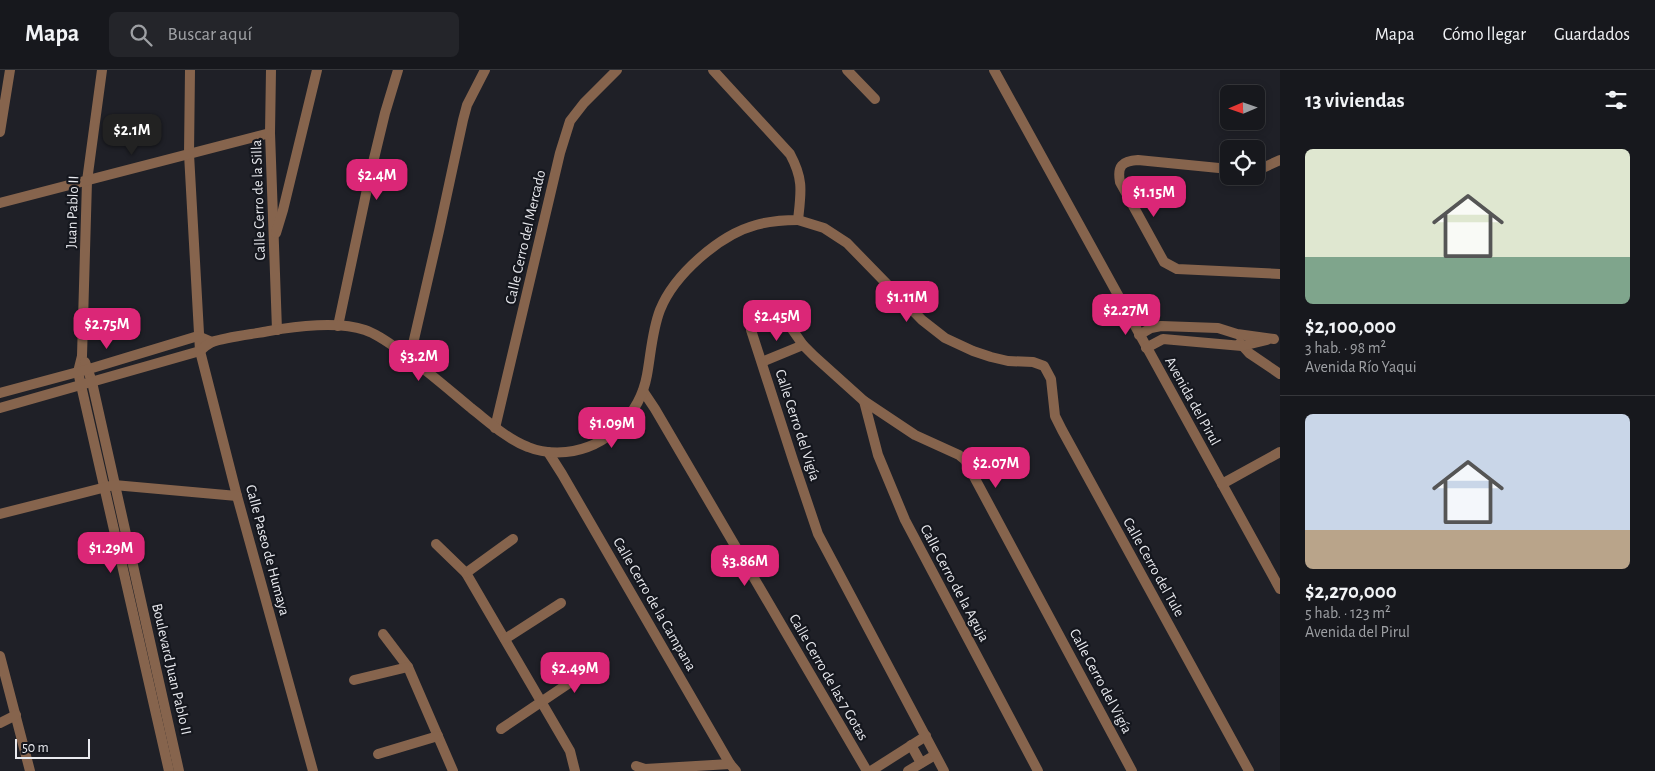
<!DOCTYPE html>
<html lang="es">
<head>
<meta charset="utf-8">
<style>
  body { margin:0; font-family:"Alegreya Sans",sans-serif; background:#24252a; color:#f1f3f6; height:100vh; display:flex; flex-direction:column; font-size:19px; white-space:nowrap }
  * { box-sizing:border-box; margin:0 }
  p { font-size:16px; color:#9ea0a4 }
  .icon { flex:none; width:28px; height:28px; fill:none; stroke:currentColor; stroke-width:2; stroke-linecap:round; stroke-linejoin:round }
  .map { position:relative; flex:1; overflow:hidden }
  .side { display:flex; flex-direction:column; background:#17181d; width:375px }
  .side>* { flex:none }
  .needle { width:32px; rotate:268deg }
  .controls { position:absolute; left:1220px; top:15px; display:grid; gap:10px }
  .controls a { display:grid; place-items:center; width:45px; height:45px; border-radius:8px; background:#17181d; box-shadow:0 2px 8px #0003,0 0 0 1px #36373b; font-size:25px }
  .scale { position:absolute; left:15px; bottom:12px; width:75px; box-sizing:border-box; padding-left:5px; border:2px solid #e9eaef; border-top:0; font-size:14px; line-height:18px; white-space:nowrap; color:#e9eaef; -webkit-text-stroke:4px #15171e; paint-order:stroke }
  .price { position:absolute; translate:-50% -42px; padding:0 11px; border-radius:10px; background:#db2777; color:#fff; font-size:16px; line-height:32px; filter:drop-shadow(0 1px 2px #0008) }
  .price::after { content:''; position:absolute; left:50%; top:30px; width:15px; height:11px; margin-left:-8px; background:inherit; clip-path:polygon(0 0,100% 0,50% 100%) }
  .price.active { background:#222; color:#fff }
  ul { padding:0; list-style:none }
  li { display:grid; align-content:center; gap:10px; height:265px; padding:0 25px }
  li+li { border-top:1px solid #36373b }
  li span { display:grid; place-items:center; height:155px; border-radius:8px; color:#555 }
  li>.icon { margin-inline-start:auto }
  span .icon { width:90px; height:90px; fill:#fffc; stroke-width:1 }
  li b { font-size:21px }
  h2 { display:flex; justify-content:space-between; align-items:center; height:60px; padding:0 25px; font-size:21px }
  header { display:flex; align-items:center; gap:30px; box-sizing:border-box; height:70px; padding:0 25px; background:#17181d; border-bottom:1px solid #36373b }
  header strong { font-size:24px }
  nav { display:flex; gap:28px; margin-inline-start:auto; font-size:18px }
  .search { width:350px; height:45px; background:#24252a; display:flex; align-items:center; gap:12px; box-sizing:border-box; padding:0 18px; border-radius:8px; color:#9ea0a4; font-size:19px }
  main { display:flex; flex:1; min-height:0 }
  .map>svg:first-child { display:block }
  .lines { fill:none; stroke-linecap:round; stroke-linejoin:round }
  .minor { stroke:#86644d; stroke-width:10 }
  .tertiary { stroke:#86644d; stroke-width:10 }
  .labels { text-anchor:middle; stroke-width:4.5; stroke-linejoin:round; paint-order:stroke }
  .street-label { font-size:15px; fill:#e9eaef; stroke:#15171e }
</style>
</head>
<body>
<header>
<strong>Mapa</strong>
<div class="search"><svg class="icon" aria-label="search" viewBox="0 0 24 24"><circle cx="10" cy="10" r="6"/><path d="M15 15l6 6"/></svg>Buscar aquí</div>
<nav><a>Mapa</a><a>Cómo llegar</a><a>Guardados</a></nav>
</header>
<main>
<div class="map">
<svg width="1280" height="701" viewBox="0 0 1280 701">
  <rect width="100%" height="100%" fill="#1f2027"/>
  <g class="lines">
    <g class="minor">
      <path d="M 102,0 L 87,111 L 82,286 L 78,302 L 169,701"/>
      <path d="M 190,0 L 189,84 L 200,281 L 237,426 L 313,701"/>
      <path d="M 271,0 L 270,63 L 277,260"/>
      <path d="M 847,0 L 875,29"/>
      <path d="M 994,0 L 1280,519"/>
      <path d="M 0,62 L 10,0"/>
      <path d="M 1229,99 L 1138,90 C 1122,91 1117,96 1120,112 L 1164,192 L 1177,199 L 1280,204"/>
      <path d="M 1256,101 L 1280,90"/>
      <path d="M 0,133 L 270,63"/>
      <path d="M 798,150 L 824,158 L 847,173 L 922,250 L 945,268 L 973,281 L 991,287 L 1008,291 L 1033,292 L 1044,296 L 1051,309 L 1055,346 L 1062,360 L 1249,701"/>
      <path d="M 276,163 L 283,140 L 317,0"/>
      <path d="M 338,256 L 370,105 L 385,43 L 398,0"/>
      <path d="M 1139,265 L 1151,258 L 1161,256 L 1218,258 L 1237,264 L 1274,269"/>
      <path d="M 1240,273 L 1249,283 L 1280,304"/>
      <path d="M 1146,278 L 1163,269 L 1242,276 L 1267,270"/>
      <path d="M 410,287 L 439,161 L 463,50 L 467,35 L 485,0"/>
      <path d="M 85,292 L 92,312 L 179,701"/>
      <path d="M 762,292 L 803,275"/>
      <path d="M 864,331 L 878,385 L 905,450 L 1038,701"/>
      <path d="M 495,358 L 560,83 L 570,51 L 584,33 L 617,0"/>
      <path d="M 548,382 L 562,404 L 730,694 L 736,701"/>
      <path d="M 1222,414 L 1280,382"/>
      <path d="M 0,444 L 114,415 L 237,426"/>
      <path d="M 436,474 L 466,503 L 570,681 L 575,701"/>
      <path d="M 466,503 L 513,469"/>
      <path d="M 383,564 L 408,597 L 453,701"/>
      <path d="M 505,569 L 561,533"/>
      <path d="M 0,586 L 30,701"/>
      <path d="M 354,610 L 408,597"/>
      <path d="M 0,653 L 16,645"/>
      <path d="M 501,659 L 593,597"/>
      <path d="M 911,675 L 921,693"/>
      <path d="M 378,684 L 438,666"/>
      <path d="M 636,696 L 645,699 L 730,694"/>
      <path d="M 871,701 L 926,666"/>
      <path d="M 908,701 L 935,685"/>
      <path d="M 944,701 L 818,464 L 793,390 L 751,260 L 751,251 L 754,247 L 761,242 L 778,243 L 787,252 L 803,275 L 814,286 L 864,331 L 915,365 L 959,385 L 965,390 L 1132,701"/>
    </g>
    <g class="tertiary">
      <path d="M 643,321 L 655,339 L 867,701"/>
      <path d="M 0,323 L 89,299 L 198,266 L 212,272"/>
      <path d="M 0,338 L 200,281 C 203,278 208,274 212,272 C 226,267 254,264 269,261 C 296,256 339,251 365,260 C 377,264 388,272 399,280 C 424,298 447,318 471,338 C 489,352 507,369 528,377 C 540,382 554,383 566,382 C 607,378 640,344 647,305 C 651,283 652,261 660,240 C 674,205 719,165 756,155 C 770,151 783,150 798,150 C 801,122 804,110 790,84 L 713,0"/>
    </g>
  </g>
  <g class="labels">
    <g class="street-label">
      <text transform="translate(258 130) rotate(-92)" y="5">Calle Cerro de la Silla</text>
      <text transform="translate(72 142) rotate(-88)" y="5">Juan Pablo II</text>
      <text transform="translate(525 167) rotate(-77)" y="5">Calle Cerro del Mercado</text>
      <text transform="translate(1193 331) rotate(61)" y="5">Avenida del Pirul</text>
      <text transform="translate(798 355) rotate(72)" y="5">Calle Cerro del Vigía</text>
      <text transform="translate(268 480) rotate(75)" y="5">Calle Paseo de Humaya</text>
      <text transform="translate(1154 497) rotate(61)" y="5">Calle Cerro del Tule</text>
      <text transform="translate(955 513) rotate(62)" y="5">Calle Cerro de la Aguja</text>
      <text transform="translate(655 534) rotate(60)" y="5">Calle Cerro de la Campana</text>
      <text transform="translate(172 599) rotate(77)" y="5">Boulevard Juan Pablo II</text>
      <text transform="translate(829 607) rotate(60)" y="5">Calle Cerro de las 7 Gotas</text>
      <text transform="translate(1101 611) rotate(62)" y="5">Calle Cerro del Vigía</text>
    </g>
  </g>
</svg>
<div class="controls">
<a><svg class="needle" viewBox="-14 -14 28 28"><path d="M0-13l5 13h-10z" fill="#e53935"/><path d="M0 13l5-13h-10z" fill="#9ea0a4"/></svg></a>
<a><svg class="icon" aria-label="locate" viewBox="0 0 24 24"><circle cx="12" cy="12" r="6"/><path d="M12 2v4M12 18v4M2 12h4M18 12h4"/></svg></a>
</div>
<div class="scale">50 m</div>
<b class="price active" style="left:132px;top:86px">$2.1M</b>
<b class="price" style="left:377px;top:131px">$2.4M</b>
<b class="price" style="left:1154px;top:148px">$1.15M</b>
<b class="price" style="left:907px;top:253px">$1.11M</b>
<b class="price" style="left:1126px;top:266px">$2.27M</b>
<b class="price" style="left:777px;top:272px">$2.45M</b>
<b class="price" style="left:107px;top:280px">$2.75M</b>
<b class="price" style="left:419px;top:312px">$3.2M</b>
<b class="price" style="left:612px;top:379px">$1.09M</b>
<b class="price" style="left:996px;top:419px">$2.07M</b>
<b class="price" style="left:111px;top:504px">$1.29M</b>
<b class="price" style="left:745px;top:517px">$3.86M</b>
<b class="price" style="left:575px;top:624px">$2.49M</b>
</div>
<section class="side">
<h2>13 viviendas<svg class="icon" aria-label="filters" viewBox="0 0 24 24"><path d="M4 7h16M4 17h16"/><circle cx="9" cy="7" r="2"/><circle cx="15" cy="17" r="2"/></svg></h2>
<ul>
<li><span style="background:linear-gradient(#dfe7d0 70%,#7fa58c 0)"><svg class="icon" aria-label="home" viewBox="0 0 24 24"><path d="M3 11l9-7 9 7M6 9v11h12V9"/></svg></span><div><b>$2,100,000</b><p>3 hab. · 98 m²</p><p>Avenida Río Yaqui</p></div></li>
<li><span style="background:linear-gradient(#c9d6e8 75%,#b9a48a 0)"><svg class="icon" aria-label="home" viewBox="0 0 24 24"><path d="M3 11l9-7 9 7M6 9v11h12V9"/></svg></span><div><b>$2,270,000</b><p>5 hab. · 123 m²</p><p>Avenida del Pirul</p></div></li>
</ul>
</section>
</main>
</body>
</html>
